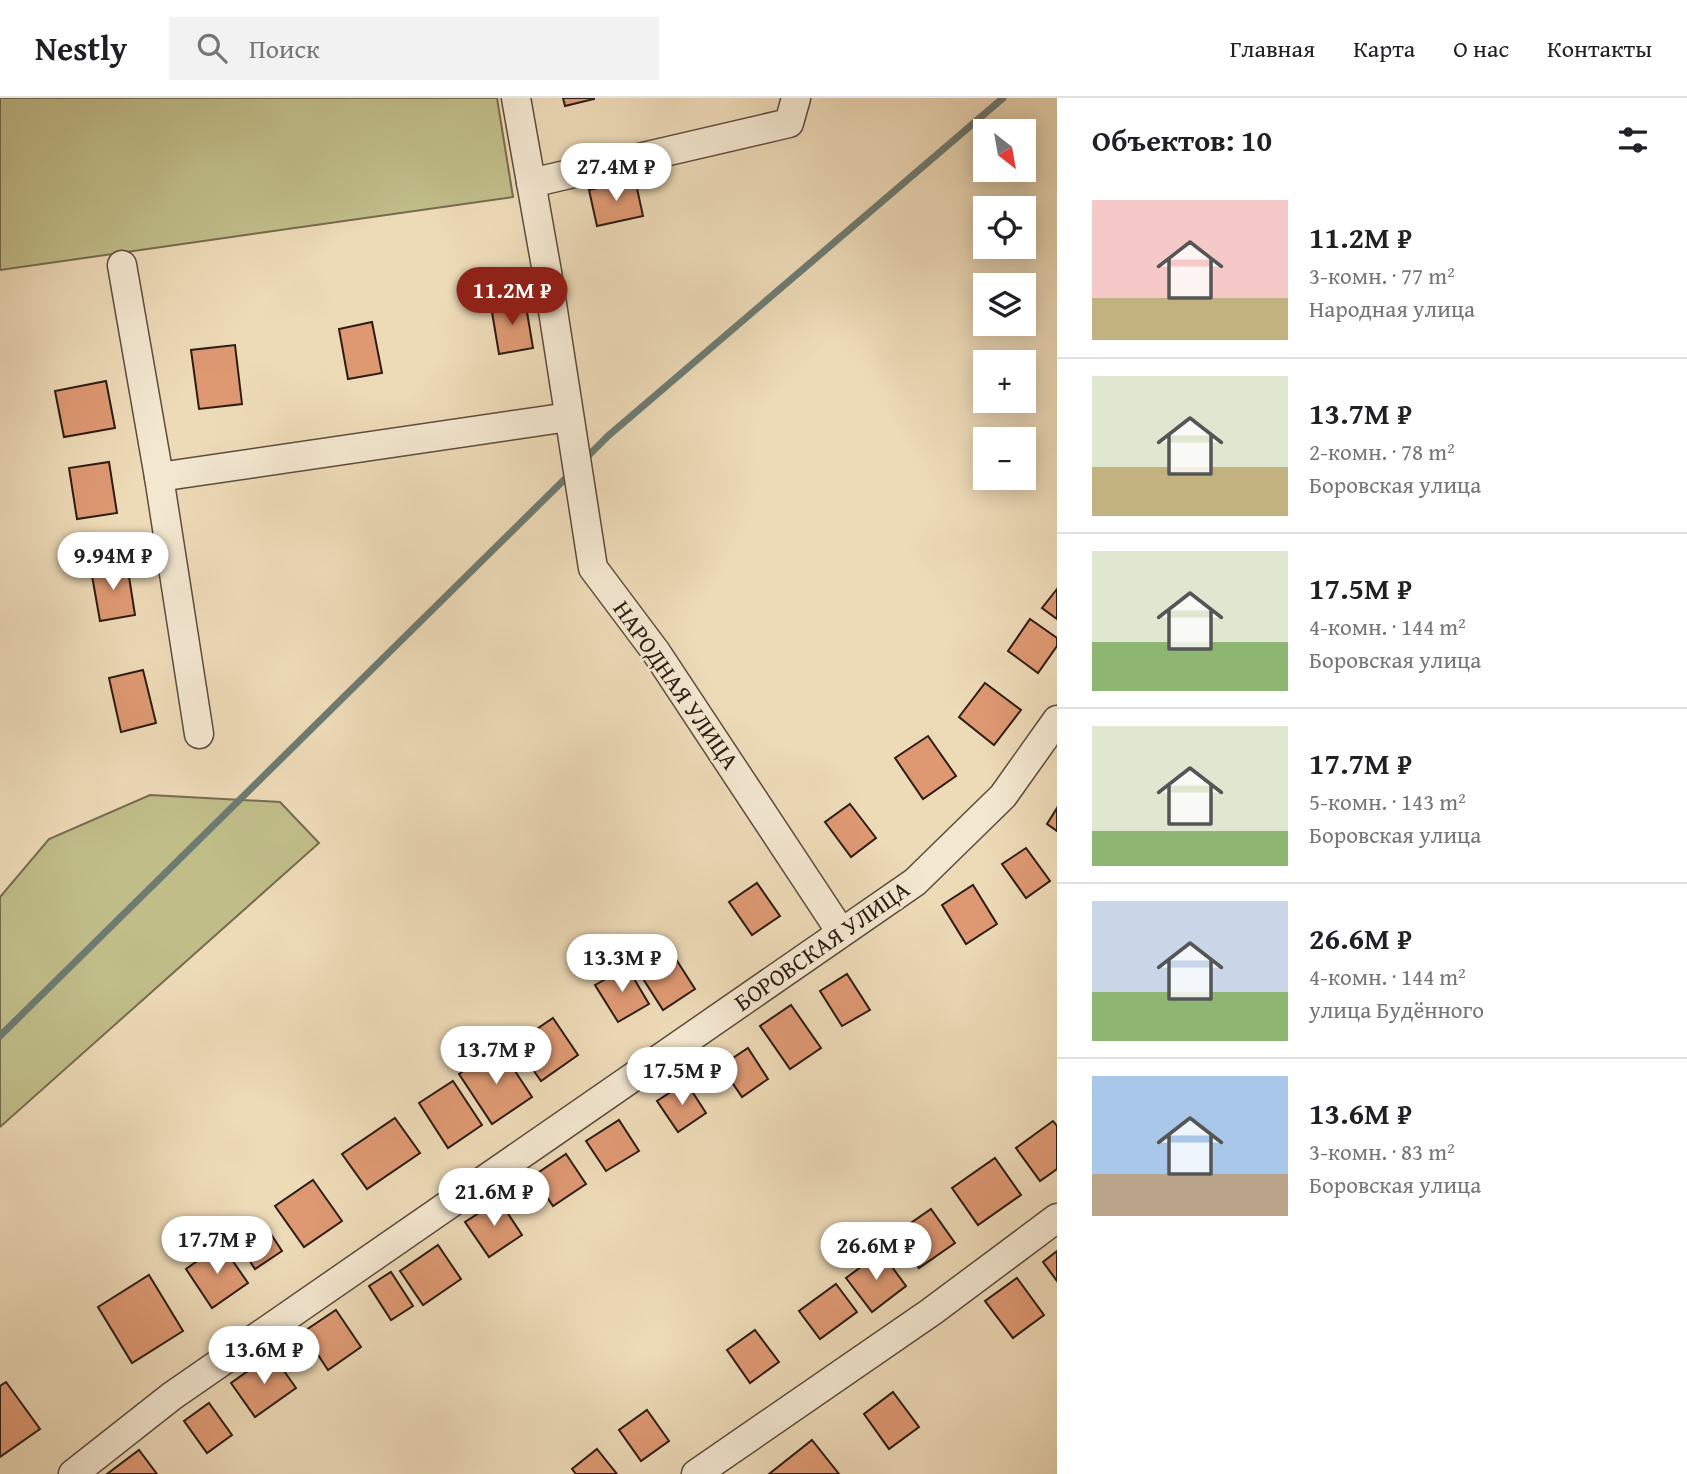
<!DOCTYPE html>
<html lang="ru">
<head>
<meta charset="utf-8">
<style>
  body { margin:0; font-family:"Gentium Book Plus",serif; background:#f2f2f2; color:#202124; height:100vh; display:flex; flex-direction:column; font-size:26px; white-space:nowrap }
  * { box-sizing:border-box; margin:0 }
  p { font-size:23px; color:#757577 }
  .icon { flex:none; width:38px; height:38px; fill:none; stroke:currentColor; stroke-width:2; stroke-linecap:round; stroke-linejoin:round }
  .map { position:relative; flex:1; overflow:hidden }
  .drawer { display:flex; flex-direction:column; background:#fff; width:630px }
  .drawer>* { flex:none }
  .needle { width:46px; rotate:149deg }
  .fabs { position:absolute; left:973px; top:21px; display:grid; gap:14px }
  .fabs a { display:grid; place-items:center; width:63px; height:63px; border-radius:0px; background:#fff; box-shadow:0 4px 18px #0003; font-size:35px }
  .price { position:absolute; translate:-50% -60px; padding:0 16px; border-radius:24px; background:#fff; color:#222; font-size:23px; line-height:46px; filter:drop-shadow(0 2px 4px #0008) }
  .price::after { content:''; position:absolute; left:50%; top:42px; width:21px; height:16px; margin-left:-10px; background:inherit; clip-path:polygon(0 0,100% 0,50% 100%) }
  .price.on { background:#8f2418; color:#fff }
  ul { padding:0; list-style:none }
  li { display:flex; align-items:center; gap:21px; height:175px; padding:0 35px }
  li+li { border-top:2px solid #e0e0e0 }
  li span { display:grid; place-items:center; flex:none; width:196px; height:140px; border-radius:0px; color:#555 }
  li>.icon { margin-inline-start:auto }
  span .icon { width:84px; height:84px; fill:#fffc; stroke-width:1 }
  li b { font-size:30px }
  h2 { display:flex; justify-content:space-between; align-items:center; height:84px; padding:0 35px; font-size:30px }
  header { display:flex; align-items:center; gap:42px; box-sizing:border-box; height:98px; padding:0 35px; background:#fff; border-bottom:2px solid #e0e0e0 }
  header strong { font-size:33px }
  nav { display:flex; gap:38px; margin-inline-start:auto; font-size:24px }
  .search { width:490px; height:63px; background:#f2f2f2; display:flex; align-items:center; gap:18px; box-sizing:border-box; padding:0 24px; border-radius:0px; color:#757577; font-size:26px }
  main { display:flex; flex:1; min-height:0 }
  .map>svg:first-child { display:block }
  .green { fill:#c0bd89; stroke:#766c4e; stroke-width:2 }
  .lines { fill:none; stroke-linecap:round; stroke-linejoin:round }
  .stream { stroke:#6e7b72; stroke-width:7 }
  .building { fill:#de9973; stroke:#2d1c14; stroke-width:2 }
  .street-casing { stroke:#5d4c3d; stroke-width:31 }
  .street { stroke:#f3e7d0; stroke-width:28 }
  .labels { text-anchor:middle; stroke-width:5; stroke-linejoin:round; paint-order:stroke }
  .street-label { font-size:24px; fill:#2d1c14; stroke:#f3e7d0 }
</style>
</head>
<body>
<header>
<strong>Nestly</strong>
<div class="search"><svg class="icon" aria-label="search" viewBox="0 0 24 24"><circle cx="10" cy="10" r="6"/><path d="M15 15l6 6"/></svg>Поиск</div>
<nav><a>Главная</a><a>Карта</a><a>О нас</a><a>Контакты</a></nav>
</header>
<main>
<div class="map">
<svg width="1057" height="1376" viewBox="0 0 1057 1376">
  <rect width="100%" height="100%" fill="#eddab7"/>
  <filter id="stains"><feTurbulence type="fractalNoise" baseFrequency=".00286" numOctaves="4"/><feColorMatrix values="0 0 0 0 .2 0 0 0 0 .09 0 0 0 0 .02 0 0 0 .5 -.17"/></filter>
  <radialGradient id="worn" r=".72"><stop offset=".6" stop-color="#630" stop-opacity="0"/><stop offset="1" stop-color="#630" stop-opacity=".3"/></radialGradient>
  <g class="green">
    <path d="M 0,0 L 497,0 L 513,99 L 0,172 Z"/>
    <path d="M 150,697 L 280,704 L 319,745 L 0,1029 L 0,799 L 49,741 Z"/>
  </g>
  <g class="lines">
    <g class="stream">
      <path d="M 583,363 L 608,338 L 1003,0"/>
      <path d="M 0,938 L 572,374"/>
    </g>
  </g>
  <g class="building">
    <path d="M 563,0 L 594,0 L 594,1 L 565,8 Z"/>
    <path d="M 635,81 L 643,118 L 597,128 L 589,92 Z"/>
    <path d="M 525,202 L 533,250 L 499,256 L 491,208 Z"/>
    <path d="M 372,224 L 382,275 L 348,281 L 339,231 Z"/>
    <path d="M 235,247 L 242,306 L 199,311 L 191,252 Z"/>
    <path d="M 106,283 L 115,330 L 64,339 L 55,293 Z"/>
    <path d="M 109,364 L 117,415 L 77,421 L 69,370 Z"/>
    <path d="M 127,466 L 135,517 L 100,523 L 91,472 Z"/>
    <path d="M 1057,491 L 1057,521 L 1042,510 Z"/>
    <path d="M 1030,521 L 1057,540 L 1057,548 L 1038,575 L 1008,553 Z"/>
    <path d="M 143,572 L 156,625 L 121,634 L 109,580 Z"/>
    <path d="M 985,585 L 1021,612 L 994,647 L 959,619 Z"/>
    <path d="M 928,638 L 956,678 L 923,701 L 895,660 Z"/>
    <path d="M 850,706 L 876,740 L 851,759 L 825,724 Z"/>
    <path d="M 1057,710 L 1057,733 L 1047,726 Z"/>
    <path d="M 1026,750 L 1050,783 L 1026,800 L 1002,766 Z"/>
    <path d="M 757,785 L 780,818 L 752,837 L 729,804 Z"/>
    <path d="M 973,787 L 997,826 L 966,846 L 942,807 Z"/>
    <path d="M 672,855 L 695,891 L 663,912 L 640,876 Z"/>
    <path d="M 627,869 L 649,906 L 618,924 L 595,887 Z"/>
    <path d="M 847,876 L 870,912 L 842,928 L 820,893 Z"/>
    <path d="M 791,907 L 821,950 L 790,971 L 760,928 Z"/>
    <path d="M 553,920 L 578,957 L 541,983 L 515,946 Z"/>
    <path d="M 500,950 L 532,999 L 492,1026 L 459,976 Z"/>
    <path d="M 748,950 L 768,981 L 742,999 L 721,968 Z"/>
    <path d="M 453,983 L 482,1027 L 448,1050 L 419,1005 Z"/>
    <path d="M 686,984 L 706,1015 L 678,1034 L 657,1003 Z"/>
    <path d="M 395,1020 L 420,1055 L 367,1091 L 342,1056 Z"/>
    <path d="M 619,1022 L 639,1053 L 606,1073 L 586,1043 Z"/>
    <path d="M 1053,1023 L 1057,1028 L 1057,1071 L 1040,1083 L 1016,1050 Z"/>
    <path d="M 566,1056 L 586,1086 L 553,1108 L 533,1078 Z"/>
    <path d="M 995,1060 L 1021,1097 L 978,1127 L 952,1090 Z"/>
    <path d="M 313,1082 L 342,1123 L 304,1149 L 275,1108 Z"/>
    <path d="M 499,1102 L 522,1137 L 489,1159 L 465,1124 Z"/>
    <path d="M 931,1111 L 955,1145 L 919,1170 L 895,1136 Z"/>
    <path d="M 265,1127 L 282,1153 L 255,1171 L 238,1145 Z"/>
    <path d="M 221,1146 L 248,1185 L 212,1210 L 186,1171 Z"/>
    <path d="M 438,1147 L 461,1181 L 423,1207 L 400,1173 Z"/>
    <path d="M 1057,1153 L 1057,1183 L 1043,1164 Z"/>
    <path d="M 881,1154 L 906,1188 L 872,1214 L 846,1180 Z"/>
    <path d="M 391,1174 L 413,1208 L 391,1222 L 369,1188 Z"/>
    <path d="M 149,1177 L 183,1233 L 132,1265 L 98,1209 Z"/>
    <path d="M 1017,1180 L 1044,1217 L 1013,1240 L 985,1203 Z"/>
    <path d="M 836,1186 L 857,1214 L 820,1241 L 799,1213 Z"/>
    <path d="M 336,1212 L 361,1249 L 328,1272 L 303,1234 Z"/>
    <path d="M 755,1232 L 779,1264 L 750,1285 L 727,1252 Z"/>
    <path d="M 272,1256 L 296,1290 L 255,1319 L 231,1285 Z"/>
    <path d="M 6,1284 L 40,1331 L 0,1359 L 0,1288 Z"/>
    <path d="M 893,1294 L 919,1329 L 889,1351 L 864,1316 Z"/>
    <path d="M 209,1305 L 232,1337 L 207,1355 L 184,1323 Z"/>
    <path d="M 647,1312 L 669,1343 L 641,1363 L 619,1332 Z"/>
    <path d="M 812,1342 L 839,1376 L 769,1376 Z"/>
    <path d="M 597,1351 L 617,1376 L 576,1376 L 572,1371 Z"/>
    <path d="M 139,1352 L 157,1376 L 107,1376 Z"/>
  </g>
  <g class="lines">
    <defs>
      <g id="street">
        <path d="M 516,0 L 547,174 L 593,470 L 656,554 L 841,834"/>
        <path d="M 531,85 L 789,25 L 796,0"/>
        <path d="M 122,167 L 159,379 L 199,636"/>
        <path d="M 159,379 L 569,319"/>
        <path d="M 73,1376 L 172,1298 L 915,784 L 1003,698 L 1057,622"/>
        <path d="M 696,1376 L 931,1214 L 1057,1120"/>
      </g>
    </defs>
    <use href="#street" class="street-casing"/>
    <use href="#street" class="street"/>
  </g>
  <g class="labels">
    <g class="street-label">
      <text transform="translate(676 587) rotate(55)" y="8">НАРОДНАЯ УЛИЦА</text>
      <text transform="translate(822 848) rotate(-35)" y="8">БОРОВСКАЯ УЛИЦА</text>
    </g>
  </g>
  <rect width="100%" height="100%" filter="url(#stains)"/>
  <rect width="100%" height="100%" fill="url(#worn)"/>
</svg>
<div class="fabs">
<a><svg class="needle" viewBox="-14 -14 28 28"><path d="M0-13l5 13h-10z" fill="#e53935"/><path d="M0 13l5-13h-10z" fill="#757577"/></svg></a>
<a><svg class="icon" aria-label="locate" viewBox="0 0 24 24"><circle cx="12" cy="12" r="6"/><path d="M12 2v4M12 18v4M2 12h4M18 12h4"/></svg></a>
<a><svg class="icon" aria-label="layers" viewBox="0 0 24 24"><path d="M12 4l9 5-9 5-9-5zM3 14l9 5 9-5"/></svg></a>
<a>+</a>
<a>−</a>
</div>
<b class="price" style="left:616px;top:105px">27.4M ₽</b>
<b class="price on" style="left:512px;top:229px">11.2M ₽</b>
<b class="price" style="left:113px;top:494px">9.94M ₽</b>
<b class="price" style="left:622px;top:896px">13.3M ₽</b>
<b class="price" style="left:496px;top:988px">13.7M ₽</b>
<b class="price" style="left:682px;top:1009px">17.5M ₽</b>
<b class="price" style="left:494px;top:1130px">21.6M ₽</b>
<b class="price" style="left:217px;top:1178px">17.7M ₽</b>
<b class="price" style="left:876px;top:1184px">26.6M ₽</b>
<b class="price" style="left:264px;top:1288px">13.6M ₽</b>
</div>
<section class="drawer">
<h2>Объектов: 10<svg class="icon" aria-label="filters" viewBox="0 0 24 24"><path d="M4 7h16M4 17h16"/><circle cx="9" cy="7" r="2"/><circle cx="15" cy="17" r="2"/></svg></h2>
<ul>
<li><span style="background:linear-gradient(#f6c9c9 70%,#c2b280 0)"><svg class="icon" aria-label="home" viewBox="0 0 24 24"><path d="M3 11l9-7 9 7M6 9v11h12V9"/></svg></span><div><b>11.2M ₽</b><p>3-комн. · 77 m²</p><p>Народная улица</p></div></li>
<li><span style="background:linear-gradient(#dfe7d0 65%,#c2b280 0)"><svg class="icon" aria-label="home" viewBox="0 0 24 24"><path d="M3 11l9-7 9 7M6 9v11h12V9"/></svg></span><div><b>13.7M ₽</b><p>2-комн. · 78 m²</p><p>Боровская улица</p></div></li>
<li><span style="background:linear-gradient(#dfe7d0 65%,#8fb573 0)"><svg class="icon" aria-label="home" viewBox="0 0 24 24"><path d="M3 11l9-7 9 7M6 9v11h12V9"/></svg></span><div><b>17.5M ₽</b><p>4-комн. · 144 m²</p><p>Боровская улица</p></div></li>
<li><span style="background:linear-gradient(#dfe7d0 75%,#8fb573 0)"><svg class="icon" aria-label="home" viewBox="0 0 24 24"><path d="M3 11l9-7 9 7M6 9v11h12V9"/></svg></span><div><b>17.7M ₽</b><p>5-комн. · 143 m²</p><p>Боровская улица</p></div></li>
<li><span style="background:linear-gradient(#c9d6e8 65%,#8fb573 0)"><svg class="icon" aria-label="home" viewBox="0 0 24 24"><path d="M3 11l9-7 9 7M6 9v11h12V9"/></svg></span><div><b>26.6M ₽</b><p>4-комн. · 144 m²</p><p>улица Будённого</p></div></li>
<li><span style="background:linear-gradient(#a9c7e8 70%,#b9a48a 0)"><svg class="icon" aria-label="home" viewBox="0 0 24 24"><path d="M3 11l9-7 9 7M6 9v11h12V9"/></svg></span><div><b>13.6M ₽</b><p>3-комн. · 83 m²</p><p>Боровская улица</p></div></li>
</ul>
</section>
</main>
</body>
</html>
